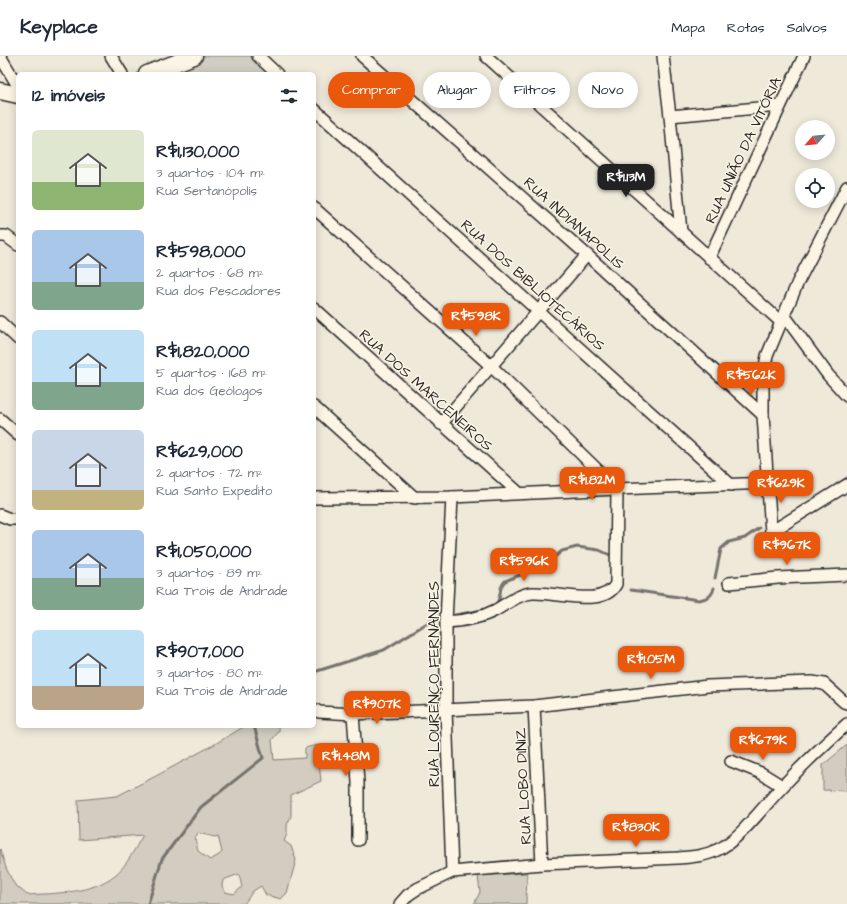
<!DOCTYPE html>
<html lang="pt">
<head>
<meta charset="utf-8">
<style>
  body { margin:0; font-family:"Architects Daughter",sans-serif; background:#f6f6f7; color:#1f2937; height:100vh; display:flex; flex-direction:column; font-size:15px; white-space:nowrap }
  * { box-sizing:border-box; margin:0 }
  p { font-size:13px; color:#747a83 }
  .icon { flex:none; width:22px; height:22px; fill:none; stroke:currentColor; stroke-width:2; stroke-linecap:round; stroke-linejoin:round }
  .map { position:relative; flex:1; overflow:hidden }
  .drawer { position:absolute; left:16px; top:16px; width:300px; height:656px; display:flex; flex-direction:column; background:#fff; border-radius:6px; box-shadow:0 2px 10px #0003 }
  .drawer>* { flex:none }
  .hud { position:absolute; left:328px; top:16px; width:380px; height:36px; display:flex; gap:8px }
  .needle { width:26px; rotate:243deg }
  .controls { position:absolute; left:795px; top:64px; display:grid; gap:8px }
  .controls a { display:grid; place-items:center; width:40px; height:40px; border-radius:50%; background:#fff; box-shadow:0 2px 10px #0003; font-size:20px }
  .price { position:absolute; translate:-50% -34px; padding:0 9px; border-radius:8px; background:#ea580c; color:#fff; font-size:13px; line-height:26px; filter:drop-shadow(0 1px 2px #0008) }
  .price::after { content:''; position:absolute; left:50%; top:24px; width:12px; height:9px; margin-left:-6px; background:inherit; clip-path:polygon(0 0,100% 0,50% 100%) }
  .price.on { background:#222; color:#fff }
  ul { padding:0; list-style:none }
  li { display:flex; align-items:center; gap:12px; height:100px; padding:0 16px }
  li span { display:grid; place-items:center; flex:none; width:112px; height:80px; border-radius:6px; color:#555 }
  li>.icon { margin-inline-start:auto }
  span .icon { width:48px; height:48px; fill:#fffc; stroke-width:1 }
  li b { font-size:17px }
  h2 { display:flex; justify-content:space-between; align-items:center; height:48px; padding:0 16px; font-size:17px }
  .tag { padding:0 14px; border-radius:18px; background:#fff; box-shadow:0 2px 10px #0003; font-size:14px; line-height:36px }
  .tag.on { background:#ea580c; color:#fff }
  header { display:flex; align-items:center; gap:24px; box-sizing:border-box; height:56px; padding:0 20px; background:#fff; border-bottom:1px solid #e0e1e3 }
  header strong { font-size:19px }
  nav { display:flex; gap:22px; margin-inline-start:auto; font-size:14px }
  .map>svg:first-child { display:block }
  .green { fill:#d2cdc0; stroke:#7e7c76; fill-rule:evenodd }
  .lines { fill:none; stroke-linecap:round; stroke-linejoin:round }
  .stream { stroke:#75736d; stroke-width:3 }
  .street-casing { stroke:#2b2b2b; stroke-width:14 }
  .secondary-casing { stroke:#2b2b2b; stroke-width:19 }
  .street { stroke:#fcf5e5; stroke-width:11 }
  .secondary { stroke:#fcf5e5; stroke-width:16 }
  .labels { text-anchor:middle; stroke-width:3; stroke-linejoin:round; paint-order:stroke }
  .street-label { font-size:15px; fill:#2b2b2b; stroke:#fcf5e5 }
</style>
</head>
<body>
<header>
<strong>Keyplace</strong>
<nav><a>Mapa</a><a>Rotas</a><a>Salvos</a></nav>
</header>
<div class="map">
<svg width="847" height="848" viewBox="0 0 847 848">
  <rect width="100%" height="100%" fill="#efe9da"/>
  <filter id="ink" filterUnits="userSpaceOnUse"><feTurbulence type="fractalNoise" baseFrequency=".025" numOctaves="2"/><feDisplacementMap in="SourceGraphic" scale="8" xChannelSelector="R" yChannelSelector="G"/><feConvolveMatrix kernelMatrix="1 2 1 2 8 2 1 2 1" color-interpolation-filters="sRGB"/></filter>
  <g filter="url(#ink)">
    <g class="green">
      <path d="M 193,0 L 258,0 L 277,18 L 167,18 Z"/>
      <path d="M 245,670 L 279,670 L 279,675 L 272,684 L 274,704 L 305,702 L 305,692 L 317,689 L 321,725 L 291,739 L 291,760 L 287,769 L 287,778 L 284,785 L 291,790 L 296,804 L 287,837 L 281,843 L 266,839 L 261,830 L 253,835 L 244,848 L 0,848 L 0,793 L 6,812 L 14,828 L 27,839 C 56,837 91,838 115,819 C 127,810 135,792 143,779 L 79,784 L 78,744 L 117,740 L 156,720 L 215,688 ZM 198,777 L 215,781 L 218,780 L 222,796 L 219,799 L 210,804 L 198,795 L 195,782 ZM 239,818 L 242,831 L 234,838 L 225,836 L 222,830 L 223,824 Z"/>
      <path d="M 847,689 L 847,735 L 823,734 L 823,709 Z"/>
      <path d="M 527,817 L 526,848 L 474,848 L 480,836 L 478,820 Z"/>
    </g>
    <g class="lines">
      <g class="stream">
        <path d="M 820,440 L 847,422"/>
        <path d="M 715,522 L 721,493 L 729,486 L 745,482 L 759,472"/>
        <path d="M 631,534 L 699,544 C 707,542 712,541 714,532"/>
        <path d="M 495,549 C 503,542 497,533 505,525 L 545,509 L 562,495 L 577,491 L 599,494 L 610,499"/>
        <path d="M 455,559 L 483,554"/>
        <path d="M 314,616 L 384,594 L 432,564 L 439,563"/>
        <path d="M 148,848 L 162,803 L 201,751 L 263,702 L 254,670"/>
      </g>
      <defs>
        <g id="street">
          <path d="M 0,0 L 18,30"/>
          <path d="M 111,0 L 122,18"/>
          <path d="M 258,0 L 277,18"/>
          <path d="M 362,0 L 587,199 L 763,359"/>
          <path d="M 486,0 L 781,266"/>
          <path d="M 663,0 L 670,60 L 681,176"/>
          <path d="M 314,53 L 731,429"/>
          <path d="M 670,60 L 780,50"/>
          <path d="M 847,131 L 798,226 L 784,259 L 767,300 L 763,320 L 763,359 L 771,476 L 847,429"/>
          <path d="M 314,152 L 491,310 L 617,433 L 616,528 C 603,553 556,535 532,537 C 519,538 508,547 496,554 C 481,562 464,565 446,566"/>
          <path d="M 0,180 L 6,180 L 18,189"/>
          <path d="M 709,202 L 804,0"/>
          <path d="M 314,252 L 519,437"/>
          <path d="M 784,259 L 828,319 L 847,340"/>
          <path d="M 0,266 L 18,283"/>
          <path d="M 314,351 L 415,442"/>
          <path d="M 0,363 L 18,379"/>
          <path d="M 441,368 L 587,199"/>
          <path d="M 452,441 L 446,566 L 446,654 L 452,816"/>
          <path d="M 314,442 L 452,441 L 617,433 L 768,427"/>
          <path d="M 0,459 L 10,463 L 18,463"/>
          <path d="M 729,527 L 778,522 L 847,519"/>
          <path d="M 534,650 L 542,808"/>
          <path d="M 314,653 L 319,656 L 353,658 L 534,650 L 708,630 L 812,626 L 824,628 L 844,646 L 847,647"/>
          <path d="M 353,658 L 358,726 L 358,784"/>
          <path d="M 731,705 L 761,717 L 782,730"/>
          <path d="M 400,848 L 408,839 L 417,833 L 452,816 L 542,808 L 678,802 C 692,801 705,800 717,794 C 740,784 765,748 783,730 C 803,708 825,688 847,668"/>
        </g>
        <g id="secondary">
          <path d="M 147,18 L 194,0"/>
          <path d="M 0,35 L 18,39"/>
        </g>
      </defs>
      <use href="#street" class="street-casing"/>
      <use href="#secondary" class="secondary-casing"/>
      <use href="#street" class="street"/>
      <use href="#secondary" class="secondary"/>
    </g>
  </g>
  <g class="labels">
    <g class="street-label">
      <text transform="translate(743 94) rotate(-65)" y="5">RUA UNIÃO DA VITÓRIA</text>
      <text transform="translate(574 167) rotate(42)" y="5">RUA INDIANAPOLIS</text>
      <text transform="translate(533 229) rotate(42)" y="5">RUA DOS BIBLIOTECÁRIOS</text>
      <text transform="translate(426 334) rotate(42)" y="5">RUA DOS MARCENEIROS</text>
      <text transform="translate(434 628) rotate(-90)" y="5">RUA LOURENÇO FERNANDES</text>
      <text transform="translate(523 730) rotate(-93)" y="5">RUA LOBO DINIZ</text>
    </g>
  </g>
</svg>
<div class="controls">
<a><svg class="needle" viewBox="-14 -14 28 28"><path d="M0-13l5 13h-10z" fill="#e53935"/><path d="M0 13l5-13h-10z" fill="#747a83"/></svg></a>
<a><svg class="icon" aria-label="locate" viewBox="0 0 24 24"><circle cx="12" cy="12" r="6"/><path d="M12 2v4M12 18v4M2 12h4M18 12h4"/></svg></a>
</div>
<b class="price on" style="left:626px;top:142px">R$1.13M</b>
<b class="price" style="left:476px;top:281px">R$598K</b>
<b class="price" style="left:751px;top:340px">R$562K</b>
<b class="price" style="left:592px;top:445px">R$1.82M</b>
<b class="price" style="left:781px;top:448px">R$629K</b>
<b class="price" style="left:787px;top:510px">R$967K</b>
<b class="price" style="left:524px;top:526px">R$596K</b>
<b class="price" style="left:651px;top:624px">R$1.05M</b>
<b class="price" style="left:377px;top:669px">R$907K</b>
<b class="price" style="left:763px;top:705px">R$679K</b>
<b class="price" style="left:346px;top:721px">R$1.48M</b>
<b class="price" style="left:636px;top:792px">R$830K</b>
<div class="hud">
<a class="tag on">Comprar</a>
<a class="tag">Alugar</a>
<a class="tag">Filtros</a>
<a class="tag">Novo</a>
</div>
<section class="drawer">
<h2>12 imóveis<svg class="icon" aria-label="filters" viewBox="0 0 24 24"><path d="M4 7h16M4 17h16"/><circle cx="9" cy="7" r="2"/><circle cx="15" cy="17" r="2"/></svg></h2>
<ul>
<li><span style="background:linear-gradient(#dfe7d0 65%,#8fb573 0)"><svg class="icon" aria-label="home" viewBox="0 0 24 24"><path d="M3 11l9-7 9 7M6 9v11h12V9"/></svg></span><div><b>R$1,130,000</b><p>3 quartos · 104 m²</p><p>Rua Sertanópolis</p></div></li>
<li><span style="background:linear-gradient(#a9c7e8 65%,#7fa58c 0)"><svg class="icon" aria-label="home" viewBox="0 0 24 24"><path d="M3 11l9-7 9 7M6 9v11h12V9"/></svg></span><div><b>R$598,000</b><p>2 quartos · 68 m²</p><p>Rua dos Pescadores</p></div></li>
<li><span style="background:linear-gradient(#bfe0f5 65%,#7fa58c 0)"><svg class="icon" aria-label="home" viewBox="0 0 24 24"><path d="M3 11l9-7 9 7M6 9v11h12V9"/></svg></span><div><b>R$1,820,000</b><p>5 quartos · 168 m²</p><p>Rua dos Geólogos</p></div></li>
<li><span style="background:linear-gradient(#c9d6e8 75%,#c2b280 0)"><svg class="icon" aria-label="home" viewBox="0 0 24 24"><path d="M3 11l9-7 9 7M6 9v11h12V9"/></svg></span><div><b>R$629,000</b><p>2 quartos · 72 m²</p><p>Rua Santo Expedito</p></div></li>
<li><span style="background:linear-gradient(#a9c7e8 60%,#7fa58c 0)"><svg class="icon" aria-label="home" viewBox="0 0 24 24"><path d="M3 11l9-7 9 7M6 9v11h12V9"/></svg></span><div><b>R$1,050,000</b><p>3 quartos · 89 m²</p><p>Rua Trois de Andrade</p></div></li>
<li><span style="background:linear-gradient(#bfe0f5 70%,#b9a48a 0)"><svg class="icon" aria-label="home" viewBox="0 0 24 24"><path d="M3 11l9-7 9 7M6 9v11h12V9"/></svg></span><div><b>R$907,000</b><p>3 quartos · 80 m²</p><p>Rua Trois de Andrade</p></div></li>
</ul>
</section>
</div>
</body>
</html>
